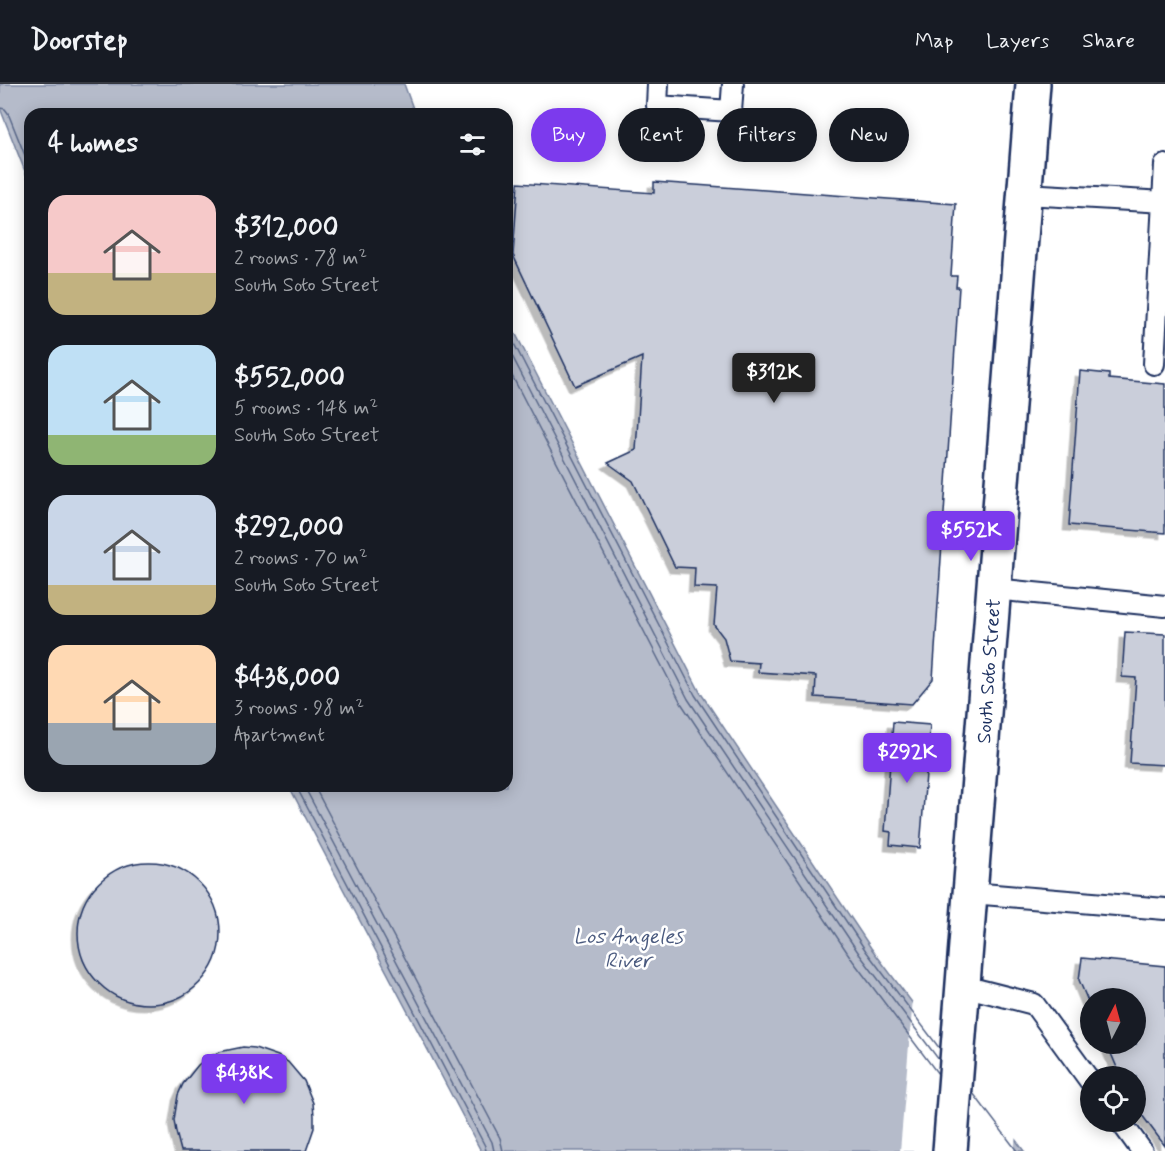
<!DOCTYPE html>
<html lang="en">
<head>
<meta charset="utf-8">
<style>
  body { margin:0; font-family:Mynerve,sans-serif; background:#242831; color:#f1f3f6; height:100vh; display:flex; flex-direction:column; font-size:22px; white-space:nowrap }
  * { box-sizing:border-box; margin:0 }
  p { font-size:20px; color:#9ea1a6 }
  .icon { flex:none; width:33px; height:33px; fill:none; stroke:currentColor; stroke-width:2; stroke-linecap:round; stroke-linejoin:round }
  .map { position:relative; flex:1; overflow:hidden }
  .details { position:absolute; left:24px; top:24px; width:489px; height:684px; display:flex; flex-direction:column; background:#171b24; border-radius:18px; box-shadow:0 3px 15px #0003 }
  .details>* { flex:none }
  .banner { position:absolute; left:531px; top:24px; width:543px; height:54px; display:flex; gap:12px }
  .needle { width:39px; rotate:6deg }
  .tools { position:absolute; left:1080px; top:904px; display:grid; gap:12px }
  .tools a { display:grid; place-items:center; width:66px; height:66px; border-radius:50%; background:#171b24; box-shadow:0 3px 15px #0003; font-size:30px }
  .price { position:absolute; translate:-50% -51px; padding:0 14px; border-radius:6px; background:#7c3aed; color:#fff; font-size:20px; line-height:39px; filter:drop-shadow(0 2px 3px #0008) }
  .price::after { content:''; position:absolute; left:50%; top:36px; width:18px; height:14px; margin-left:-9px; background:inherit; clip-path:polygon(0 0,100% 0,50% 100%) }
  .price.on { background:#222; color:#fff }
  ul { padding:0; list-style:none }
  li { display:flex; align-items:center; gap:18px; height:150px; padding:0 24px }
  li span { display:grid; place-items:center; flex:none; width:168px; height:120px; border-radius:18px; color:#555 }
  li>.icon { margin-inline-start:auto }
  span .icon { width:72px; height:72px; fill:#fffc; stroke-width:1 }
  li b { font-size:26px }
  h2 { display:flex; justify-content:space-between; align-items:center; height:72px; padding:0 24px; font-size:26px }
  .pill { padding:0 21px; border-radius:27px; background:#171b24; box-shadow:0 3px 15px #0003; font-size:21px; line-height:54px }
  .pill.on { background:#7c3aed; color:#fff }
  header { display:flex; align-items:center; gap:36px; box-sizing:border-box; height:84px; padding:0 30px; background:#171b24; border-bottom:2px solid #363941 }
  header strong { font-size:28px }
  nav { display:flex; gap:33px; margin-inline-start:auto; font-size:21px }
  .map>svg:first-child { display:block }
  .water { fill:#b5bbca; stroke:#77839f; stroke-width:1.5 }
  .pier { fill:#fff }
  .lines { fill:none; stroke-linecap:round; stroke-linejoin:round }
  .shore { stroke:#596789; stroke-width:1.5 }
  .building { fill:#caceda; stroke:#1b2f5e; stroke-width:1.5; filter:url(#shadow) }
  .service-casing { stroke:#1b2f5e; stroke-width:24 }
  .secondary-casing { stroke:#1b2f5e; stroke-width:38 }
  .service { stroke:#fff; stroke-width:20 }
  .secondary { stroke:#fff; stroke-width:33 }
  .labels { text-anchor:middle; stroke-width:5; stroke-linejoin:round; paint-order:stroke }
  .street-label { font-size:20px; fill:#1b2f5e; stroke:#fff }
  .water-label { font-size:21px; font-style:italic; fill:#49597e; stroke:#fff }
</style>
</head>
<body>
<header>
<strong>Doorstep</strong>
<nav><a>Map</a><a>Layers</a><a>Share</a></nav>
</header>
<div class="map">
<svg width="1165" height="1067" viewBox="0 0 1165 1067">
  <defs>
    <filter id="shadow"><feDropShadow dx="-5.5" dy="5.5" stdDeviation="0" flood-color="#0004"/></filter>
  </defs>
  <rect width="100%" height="100%" fill="#fff"/>
  <filter id="ink" filterUnits="userSpaceOnUse"><feTurbulence type="fractalNoise" baseFrequency=".0167" numOctaves="2"/><feDisplacementMap in="SourceGraphic" scale="12" xChannelSelector="R" yChannelSelector="G"/><feConvolveMatrix kernelMatrix="1 2 1 2 8 2 1 2 1" color-interpolation-filters="sRGB"/></filter>
  <g filter="url(#ink)">
    <g class="water">
      <path d="M 0,0 L 404,0 L 415,30 L 30,30 L 30,100 L 0,24 Z"/>
      <path d="M 507,233 L 700,608 L 871,864 L 1024,1067 L 481,1067 L 289,702 L 507,702 Z"/>
    </g>
    <path class="pier" d="M 913,914 L 1016,1051 L 1014,1067 L 900,1067 Z"/>
    <g class="lines">
      <g class="shore">
        <path d="M 0,24 L 5,25 L 8,29 L 30,84"/>
        <path d="M 507,246 L 695,611 L 866,867 L 940,965"/>
        <path d="M 507,262 L 688,615 L 860,871 L 939,976"/>
        <path d="M 507,282 L 681,619 L 853,877 L 938,990"/>
        <path d="M 296,702 L 485,1062 L 486,1067"/>
        <path d="M 304,702 L 492,1058 L 494,1067"/>
        <path d="M 314,702 L 500,1054 L 503,1067"/>
        <path d="M 973,1009 L 1017,1067"/>
      </g>
    </g>
    <g class="building">
      <path d="M 654,98 L 956,120 L 951,192 L 957,192 L 956,203 L 959,203 L 933,595 L 912,620 L 815,613 L 816,592 L 758,588 L 759,579 L 730,577 L 724,554 L 714,541 L 717,504 L 694,503 L 695,484 L 675,483 L 633,397 L 608,379 L 636,366 L 642,273 L 575,302 L 513,171 L 518,99 L 654,109 Z"/>
      <path d="M 1080,287 L 1109,290 L 1109,295 L 1165,300 L 1165,449 L 1069,441 Z"/>
      <path d="M 1125,548 L 1165,550 L 1165,681 L 1130,679 L 1136,594 L 1122,593 Z"/>
      <path d="M 893,638 L 930,641 L 920,764 L 890,761 L 891,748 L 885,747 Z"/>
      <circle cx="149" cy="849" r="71"/>
      <path d="M 1082,874 L 1165,882 L 1165,1062 L 1136,1023 L 1136,993 L 1121,993 L 1107,960 L 1136,960 L 1136,915 L 1090,915 L 1090,922 L 1079,896 Z"/>
      <path d="M 243,963 L 255,964 L 278,972 L 288,978 L 304,997 L 313,1019 L 314,1032 L 314,1044 L 306,1067 L 181,1067 L 176,1048 L 174,1036 L 178,1011 L 183,1000 L 198,981 L 207,974 L 219,968 Z"/>
    </g>
    <g class="lines">
      <defs>
        <g id="service">
          <path d="M 658,0 L 657,22 L 731,27 L 733,0"/>
          <path d="M 1025,110 L 1165,118"/>
          <path d="M 1154,280 L 1165,81"/>
          <path d="M 994,505 L 1165,522"/>
          <path d="M 971,809 L 1165,825"/>
          <path d="M 963,902 L 1034,920 L 1090,997"/>
          <path d="M 1121,1038 L 1142,1067"/>
        </g>
        <path id="secondary" d="M 950,1067 L 1033,0"/>
      </defs>
      <use href="#service" class="service-casing"/>
      <use href="#secondary" class="secondary-casing"/>
      <use href="#service" class="service"/>
      <use href="#secondary" class="secondary"/>
    </g>
  </g>
  <g class="labels">
    <g class="street-label">
      <text transform="translate(988 587) rotate(-86)" y="7">South Soto Street</text>
    </g>
    <g class="water-label">
      <text x="628" y="859">Los Angeles<tspan x="628" dy="24">River</tspan></text>
    </g>
  </g>
</svg>
<div class="tools">
<a><svg class="needle" viewBox="-14 -14 28 28"><path d="M0-13l5 13h-10z" fill="#e53935"/><path d="M0 13l5-13h-10z" fill="#9ea1a6"/></svg></a>
<a><svg class="icon" aria-label="locate" viewBox="0 0 24 24"><circle cx="12" cy="12" r="6"/><path d="M12 2v4M12 18v4M2 12h4M18 12h4"/></svg></a>
</div>
<b class="price on" style="left:774px;top:320px">$312K</b>
<b class="price" style="left:971px;top:478px">$552K</b>
<b class="price" style="left:907px;top:700px">$292K</b>
<b class="price" style="left:244px;top:1021px">$438K</b>
<div class="banner">
<a class="pill on">Buy</a>
<a class="pill">Rent</a>
<a class="pill">Filters</a>
<a class="pill">New</a>
</div>
<section class="details">
<h2>4 homes<svg class="icon" aria-label="filters" viewBox="0 0 24 24"><path d="M4 7h16M4 17h16"/><circle cx="9" cy="7" r="2"/><circle cx="15" cy="17" r="2"/></svg></h2>
<ul>
<li><span style="background:linear-gradient(#f6c9c9 65%,#c2b280 0)"><svg class="icon" aria-label="home" viewBox="0 0 24 24"><path d="M3 11l9-7 9 7M6 9v11h12V9"/></svg></span><div><b>$312,000</b><p>2 rooms · 78 m²</p><p>South Soto Street</p></div></li>
<li><span style="background:linear-gradient(#bfe0f5 75%,#8fb573 0)"><svg class="icon" aria-label="home" viewBox="0 0 24 24"><path d="M3 11l9-7 9 7M6 9v11h12V9"/></svg></span><div><b>$552,000</b><p>5 rooms · 148 m²</p><p>South Soto Street</p></div></li>
<li><span style="background:linear-gradient(#c9d6e8 75%,#c2b280 0)"><svg class="icon" aria-label="home" viewBox="0 0 24 24"><path d="M3 11l9-7 9 7M6 9v11h12V9"/></svg></span><div><b>$292,000</b><p>2 rooms · 70 m²</p><p>South Soto Street</p></div></li>
<li><span style="background:linear-gradient(#ffd9b3 65%,#9aa5b1 0)"><svg class="icon" aria-label="home" viewBox="0 0 24 24"><path d="M3 11l9-7 9 7M6 9v11h12V9"/></svg></span><div><b>$438,000</b><p>3 rooms · 98 m²</p><p>Apartment</p></div></li>
</ul>
</section>
</div>
</body>
</html>
